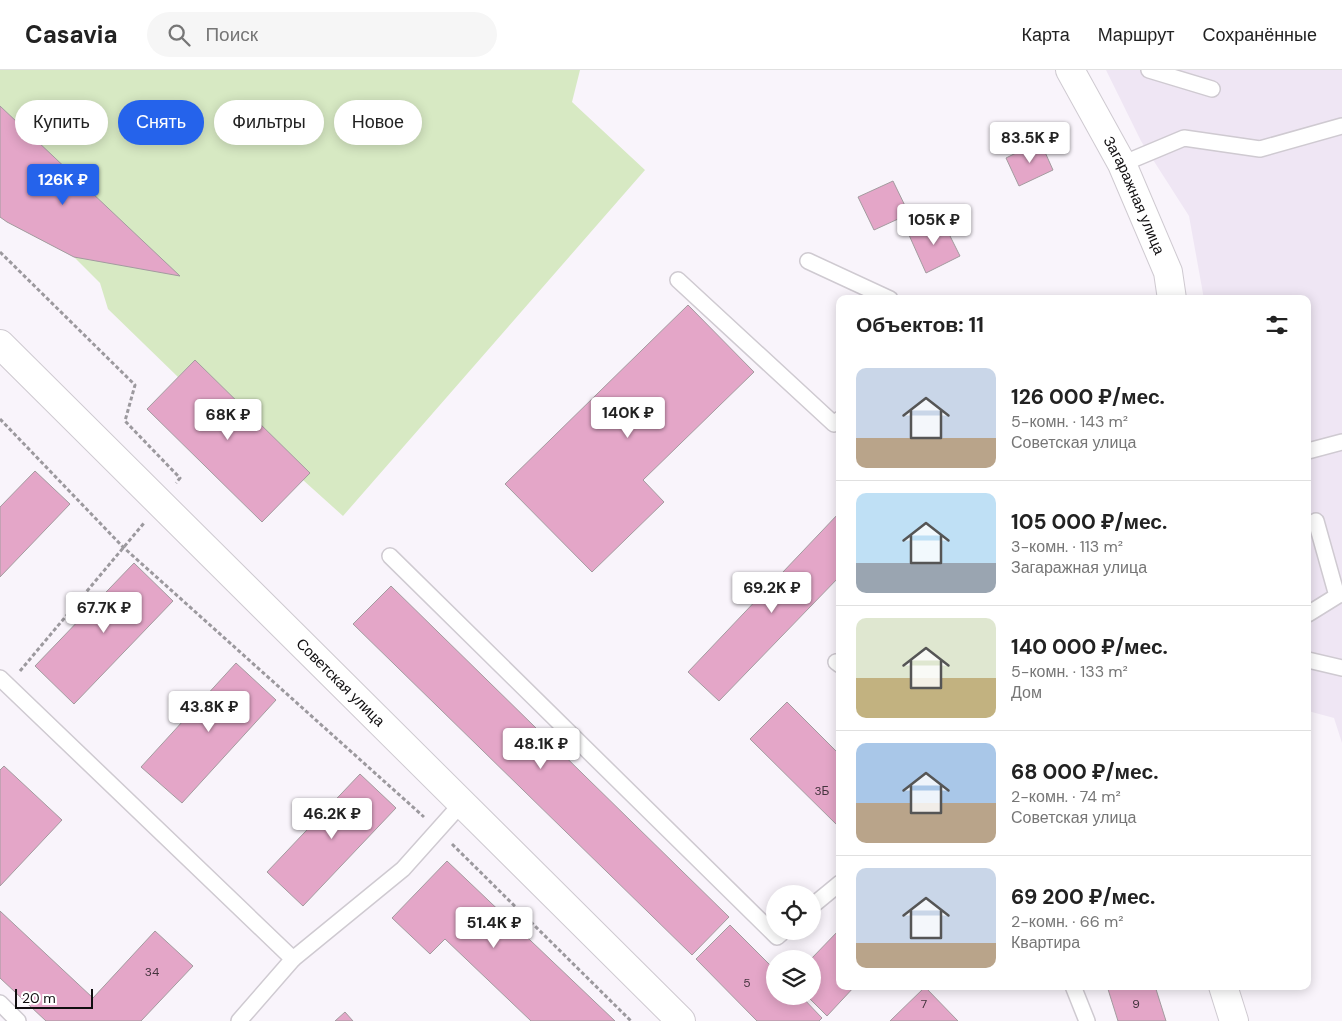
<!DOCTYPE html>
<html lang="ru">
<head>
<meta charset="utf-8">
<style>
  body { margin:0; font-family:"DM Sans",sans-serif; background:#f6f6f6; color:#222; height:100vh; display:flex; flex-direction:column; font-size:19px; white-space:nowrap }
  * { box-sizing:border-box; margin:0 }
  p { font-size:16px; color:#767676 }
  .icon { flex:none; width:28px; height:28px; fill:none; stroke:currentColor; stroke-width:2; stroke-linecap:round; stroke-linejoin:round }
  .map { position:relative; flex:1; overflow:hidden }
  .side { position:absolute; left:836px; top:225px; width:475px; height:695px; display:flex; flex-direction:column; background:#fff; border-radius:10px; box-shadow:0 2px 12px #0003 }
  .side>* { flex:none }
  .guide { position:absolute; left:15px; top:30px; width:475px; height:45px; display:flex; gap:10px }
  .controls { position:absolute; left:766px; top:815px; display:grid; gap:10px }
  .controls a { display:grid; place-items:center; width:55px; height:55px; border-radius:50%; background:#fff; box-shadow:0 2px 12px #0003; font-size:25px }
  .scale { position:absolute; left:15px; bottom:12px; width:78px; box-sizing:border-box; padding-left:5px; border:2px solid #100e10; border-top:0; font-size:14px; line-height:18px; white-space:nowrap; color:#100e10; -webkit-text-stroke:4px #fff; paint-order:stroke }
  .price { position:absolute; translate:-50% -42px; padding:0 11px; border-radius:5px; background:#fff; color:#222; font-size:16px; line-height:32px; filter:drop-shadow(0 1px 2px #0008) }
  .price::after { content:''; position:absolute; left:50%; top:30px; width:15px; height:11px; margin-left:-8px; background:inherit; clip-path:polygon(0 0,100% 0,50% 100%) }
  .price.selected { background:#2563eb; color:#fff }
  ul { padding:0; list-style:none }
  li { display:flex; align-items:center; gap:15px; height:125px; padding:0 20px }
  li+li { border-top:1px solid #e0e0e0 }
  li span { display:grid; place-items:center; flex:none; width:140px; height:100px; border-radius:10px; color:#555 }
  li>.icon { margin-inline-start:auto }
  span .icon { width:60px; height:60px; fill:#fffc; stroke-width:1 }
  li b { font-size:21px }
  h2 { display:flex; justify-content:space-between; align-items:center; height:60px; padding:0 20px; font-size:21px }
  .chip { padding:0 18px; border-radius:22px; background:#fff; box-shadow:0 2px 12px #0003; font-size:18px; line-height:45px }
  .chip.selected { background:#2563eb; color:#fff }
  header { display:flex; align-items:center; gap:30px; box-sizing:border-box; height:70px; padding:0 25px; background:#fff; border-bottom:1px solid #e0e0e0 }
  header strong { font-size:24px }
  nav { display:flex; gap:28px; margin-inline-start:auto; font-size:18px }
  .search { width:350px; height:45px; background:#f6f6f6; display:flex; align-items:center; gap:12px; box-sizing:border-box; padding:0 18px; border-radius:28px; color:#767676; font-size:19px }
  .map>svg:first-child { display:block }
  .built { fill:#efe6f4 }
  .green { fill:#d7e9c3 }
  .building { fill:#e4a6c8; stroke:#a39b9f }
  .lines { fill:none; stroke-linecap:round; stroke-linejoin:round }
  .service-casing { stroke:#cfcad1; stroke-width:18 }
  .tertiary-casing { stroke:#cfcad1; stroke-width:30 }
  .secondary-casing { stroke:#cfcad1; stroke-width:30 }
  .path { stroke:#9c999e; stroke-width:3; stroke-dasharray:4 2.5; stroke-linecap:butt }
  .service { stroke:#fff; stroke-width:15 }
  .tertiary { stroke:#fff; stroke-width:28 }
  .secondary { stroke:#fff; stroke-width:28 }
  .labels { text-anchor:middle; stroke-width:4.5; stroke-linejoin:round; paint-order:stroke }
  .number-label { font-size:12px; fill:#45343e }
  .street-label { font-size:15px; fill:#100e10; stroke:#fff }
</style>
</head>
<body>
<header>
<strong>Casavia</strong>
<div class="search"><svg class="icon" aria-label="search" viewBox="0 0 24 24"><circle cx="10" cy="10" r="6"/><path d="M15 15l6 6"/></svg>Поиск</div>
<nav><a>Карта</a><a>Маршрут</a><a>Сохранённые</a></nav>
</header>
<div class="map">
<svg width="1342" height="951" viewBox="0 0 1342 951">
  <rect width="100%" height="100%" fill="#f9f4fb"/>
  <path class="built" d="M 1106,0 L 1342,0 L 1342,673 L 1334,648 L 1308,641 L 1308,229 L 1204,229 L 1189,146 L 1141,71 Z"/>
  <path class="green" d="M 0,0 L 580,0 L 572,32 L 645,100 L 343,446 L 303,410 L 194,291 L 178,307 L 108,239 L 100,213 L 74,187 L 7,152 L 0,147 Z"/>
  <g class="building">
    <path d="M 0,36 L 180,206 L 74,187 L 7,152 L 0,147 Z"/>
    <path d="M 1040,71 L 1053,100 L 1019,116 L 1006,88 Z"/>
    <path d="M 893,111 L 909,144 L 874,160 L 858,127 Z"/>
    <path d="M 942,150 L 960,186 L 926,203 L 909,165 Z"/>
    <path d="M 688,235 L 754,302 L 643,410 L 664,432 L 592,502 L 505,414 Z"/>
    <path d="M 195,290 L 310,403 L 262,452 L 147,339 Z"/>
    <path d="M 35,401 L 70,434 L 0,507 L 0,437 Z"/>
    <path d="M 839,443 L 840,506 L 719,631 L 688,602 Z"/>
    <path d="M 134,493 L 173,531 L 74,634 L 35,596 Z"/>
    <path d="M 391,516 L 729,847 L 692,885 L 353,554 Z"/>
    <path d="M 236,593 L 276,630 L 182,733 L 141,697 Z"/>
    <path d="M 787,632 L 840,685 L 840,758 L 750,669 Z"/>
    <path d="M 4,696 L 62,750 L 0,816 L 0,700 Z"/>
    <path d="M 360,704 L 396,738 L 303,836 L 267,802 Z"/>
    <path d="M 447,791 L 615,951 L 531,951 L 445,869 L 430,884 L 392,848 Z"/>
    <path d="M 0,841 L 93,928 L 155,861 L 193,896 L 141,951 L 46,951 L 0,908 Z"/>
    <path d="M 730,855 L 775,900 L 775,926 L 801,926 L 822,948 L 819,951 L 757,951 L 696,889 Z"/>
    <path d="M 840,859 L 840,916 L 855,916 L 827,946 L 807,926 L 812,926 L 811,889 Z"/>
    <path d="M 1107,916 L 1155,916 L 1166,951 L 1118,951 Z"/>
    <path d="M 925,917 L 958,951 L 890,951 Z"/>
    <path d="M 345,942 L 353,951 L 335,951 Z"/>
  </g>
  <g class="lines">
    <defs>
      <g id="service">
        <path d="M 1149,0 L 1212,19"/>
        <path d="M 1122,94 L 1184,68 L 1260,79 L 1342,56"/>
        <path d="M 808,191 L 890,229"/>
        <path d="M 678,210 L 834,354 L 840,349"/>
        <path d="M 1308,381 L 1342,372"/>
        <path d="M 390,486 L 777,867 L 784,861"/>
        <path d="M 1308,544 L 1337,526 L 1316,451"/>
        <path d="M 1308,590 L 1342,598"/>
        <path d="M 836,592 L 840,595"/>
        <path d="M 0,608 L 293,889 L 403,799 L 462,733"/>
        <path d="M 812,836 L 840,813"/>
        <path d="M 1073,916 L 1087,951"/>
        <path d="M 0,933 L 18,951"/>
        <path d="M 239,951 L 293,889"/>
      </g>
      <g id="tertiary">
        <path id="s1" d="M 1070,0 L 1122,94 L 1168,202 L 1172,229"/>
        <path d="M 1223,916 L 1234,951"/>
      </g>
      <g id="secondary">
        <path id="s2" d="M 0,274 L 681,951"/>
      </g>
    </defs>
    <use href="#service" class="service-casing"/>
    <use href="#tertiary" class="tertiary-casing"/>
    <use href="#secondary" class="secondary-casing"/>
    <g class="path">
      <path d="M 0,182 L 135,315 L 125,351 L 180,408 L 176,413"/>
      <path d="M 0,349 L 123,477 L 424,747"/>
      <path d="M 20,601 L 144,453"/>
      <path d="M 452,774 L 631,951"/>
    </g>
    <use href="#service" class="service"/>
    <use href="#tertiary" class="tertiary"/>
    <use href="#secondary" class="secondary"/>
  </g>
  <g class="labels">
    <g class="number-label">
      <text x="822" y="725">3Б</text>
      <text x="152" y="906">34</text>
      <text x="747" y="917">5</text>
      <text x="924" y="938">7</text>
      <text x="1136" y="938">9</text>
    </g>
    <g class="street-label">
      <text dy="5" stroke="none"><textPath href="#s1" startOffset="141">Загаражная улица</textPath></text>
      <text dy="5" stroke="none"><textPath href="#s2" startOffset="480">Советская улица</textPath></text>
    </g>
  </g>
</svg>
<div class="controls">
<a><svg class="icon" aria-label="locate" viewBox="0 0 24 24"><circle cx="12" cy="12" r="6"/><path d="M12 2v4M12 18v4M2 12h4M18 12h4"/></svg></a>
<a><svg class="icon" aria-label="layers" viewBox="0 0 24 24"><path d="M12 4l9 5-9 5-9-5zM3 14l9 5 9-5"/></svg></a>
</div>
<div class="scale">20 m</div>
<b class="price" style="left:1030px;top:94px">83.5K ₽</b>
<b class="price selected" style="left:63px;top:136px">126K ₽</b>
<b class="price" style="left:934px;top:176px">105K ₽</b>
<b class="price" style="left:628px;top:369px">140K ₽</b>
<b class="price" style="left:228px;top:371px">68K ₽</b>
<b class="price" style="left:772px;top:544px">69.2K ₽</b>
<b class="price" style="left:104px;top:564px">67.7K ₽</b>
<b class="price" style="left:209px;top:663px">43.8K ₽</b>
<b class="price" style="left:541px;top:700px">48.1K ₽</b>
<b class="price" style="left:332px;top:770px">46.2K ₽</b>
<b class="price" style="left:494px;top:879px">51.4K ₽</b>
<div class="guide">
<a class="chip">Купить</a>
<a class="chip selected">Снять</a>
<a class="chip">Фильтры</a>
<a class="chip">Новое</a>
</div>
<section class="side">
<h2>Объектов: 11<svg class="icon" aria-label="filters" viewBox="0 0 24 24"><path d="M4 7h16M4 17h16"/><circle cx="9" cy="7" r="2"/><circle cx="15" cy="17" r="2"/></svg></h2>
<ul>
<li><span style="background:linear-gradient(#c9d6e8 70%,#b9a48a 0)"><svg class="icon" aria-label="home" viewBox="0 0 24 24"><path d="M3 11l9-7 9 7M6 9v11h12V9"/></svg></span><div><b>126 000 ₽/мес.</b><p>5-комн. · 143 m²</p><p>Советская улица</p></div></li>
<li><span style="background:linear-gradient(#bfe0f5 70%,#9aa5b1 0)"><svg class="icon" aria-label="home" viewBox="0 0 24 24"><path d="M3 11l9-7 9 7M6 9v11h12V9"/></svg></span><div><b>105 000 ₽/мес.</b><p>3-комн. · 113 m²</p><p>Загаражная улица</p></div></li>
<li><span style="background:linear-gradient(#dfe7d0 60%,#c2b280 0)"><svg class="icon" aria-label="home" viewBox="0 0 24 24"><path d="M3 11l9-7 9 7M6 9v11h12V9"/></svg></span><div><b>140 000 ₽/мес.</b><p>5-комн. · 133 m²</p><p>Дом</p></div></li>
<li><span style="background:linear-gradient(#a9c7e8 60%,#b9a48a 0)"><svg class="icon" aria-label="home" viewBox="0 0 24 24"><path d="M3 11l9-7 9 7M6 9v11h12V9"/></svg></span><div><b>68 000 ₽/мес.</b><p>2-комн. · 74 m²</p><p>Советская улица</p></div></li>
<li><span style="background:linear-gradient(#c9d6e8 75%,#b9a48a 0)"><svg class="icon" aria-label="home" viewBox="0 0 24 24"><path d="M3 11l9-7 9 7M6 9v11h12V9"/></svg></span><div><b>69 200 ₽/мес.</b><p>2-комн. · 66 m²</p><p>Квартира</p></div></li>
</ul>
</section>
</div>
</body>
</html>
